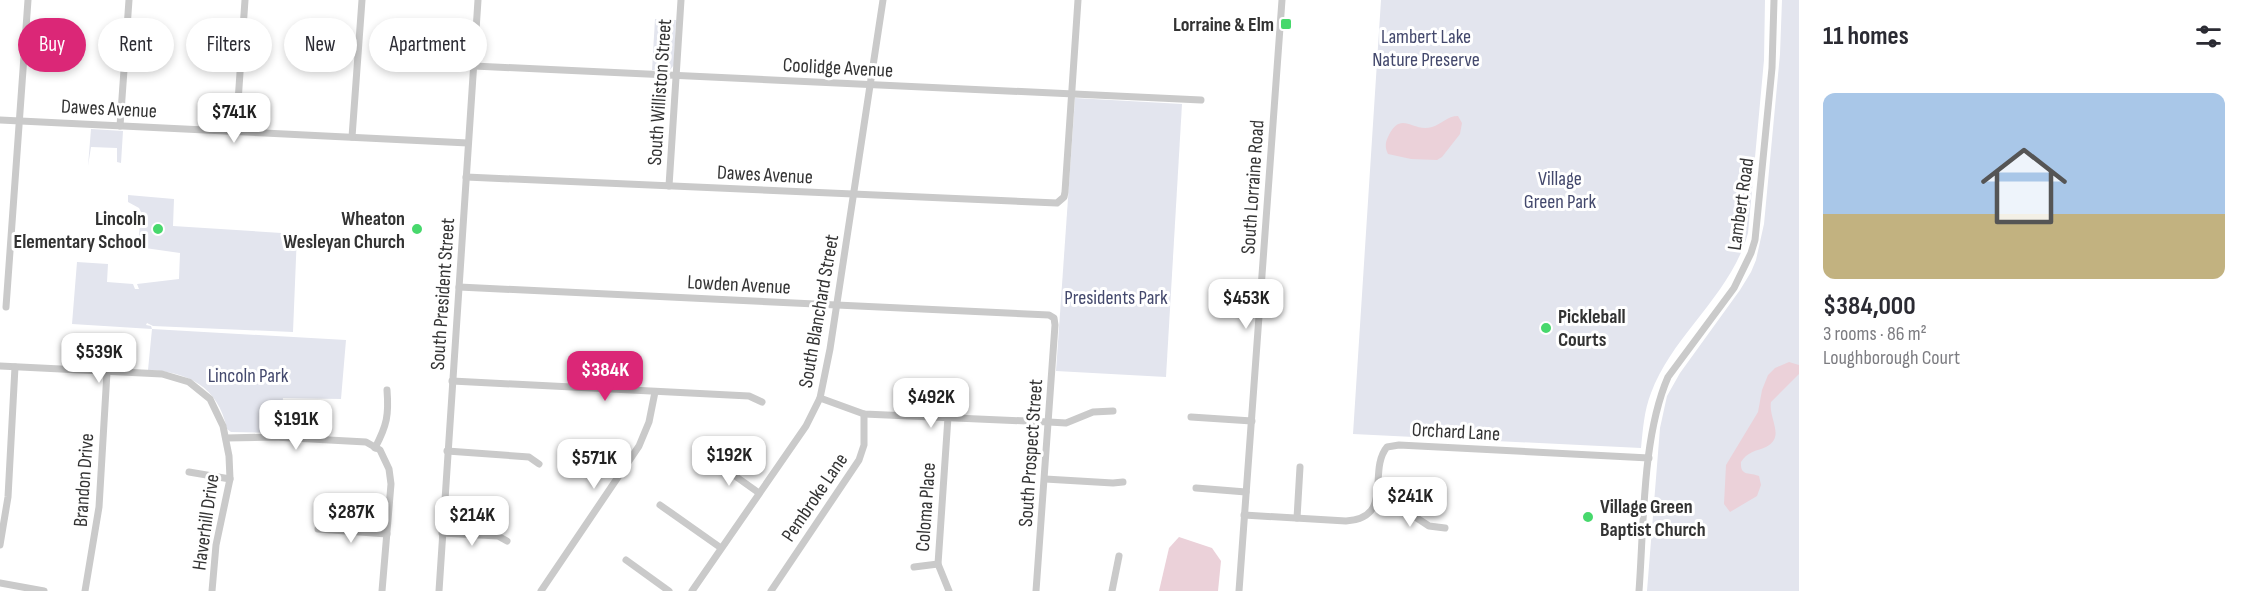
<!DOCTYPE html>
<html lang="en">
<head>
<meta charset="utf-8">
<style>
  body { margin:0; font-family:"Sofia Sans Condensed",sans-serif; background:#f2f2f3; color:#2b2b33; height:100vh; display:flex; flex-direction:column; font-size:22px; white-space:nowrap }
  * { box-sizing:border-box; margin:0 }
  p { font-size:20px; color:#7c7c81 }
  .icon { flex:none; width:33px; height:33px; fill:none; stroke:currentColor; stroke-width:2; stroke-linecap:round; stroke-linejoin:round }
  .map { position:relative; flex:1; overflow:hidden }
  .side { display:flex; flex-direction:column; background:#fff; width:450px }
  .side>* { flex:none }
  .guide { position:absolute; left:18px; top:18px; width:570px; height:54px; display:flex; gap:12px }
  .price { position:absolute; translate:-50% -51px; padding:0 14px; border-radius:12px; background:#fff; color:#222; font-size:20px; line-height:39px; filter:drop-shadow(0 2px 3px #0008) }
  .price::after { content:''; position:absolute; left:50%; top:36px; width:18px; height:14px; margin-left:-9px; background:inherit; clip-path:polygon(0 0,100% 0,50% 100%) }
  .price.current { background:#db2777; color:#fff }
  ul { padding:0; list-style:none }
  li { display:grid; align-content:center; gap:12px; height:318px; padding:0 24px }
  li span { display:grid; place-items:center; height:186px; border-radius:12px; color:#555 }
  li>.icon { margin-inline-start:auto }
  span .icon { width:108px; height:108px; fill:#fffc; stroke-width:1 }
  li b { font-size:26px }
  h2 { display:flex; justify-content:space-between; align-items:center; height:72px; padding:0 24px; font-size:26px }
  .tag { padding:0 21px; border-radius:27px; background:#fff; box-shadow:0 3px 9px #0003; font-size:21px; line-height:54px }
  .tag.current { background:#db2777; color:#fff }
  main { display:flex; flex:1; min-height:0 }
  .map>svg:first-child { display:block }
  .green { fill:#e3e5ee }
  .water { fill:#ebd1d9 }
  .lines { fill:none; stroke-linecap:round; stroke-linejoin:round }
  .minor { stroke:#cacaca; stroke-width:7 }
  .poi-dot { fill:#47d86c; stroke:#fff; stroke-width:2 }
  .labels { text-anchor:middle; stroke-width:6; stroke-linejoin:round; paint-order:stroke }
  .poi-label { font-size:20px; font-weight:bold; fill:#333; stroke:#fff; text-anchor:end }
  .park-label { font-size:20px; fill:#43486c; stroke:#fff }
  .street-label { font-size:20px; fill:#333; stroke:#fff }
</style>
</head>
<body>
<main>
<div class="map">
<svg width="1799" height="591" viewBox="0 0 1799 591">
  <rect width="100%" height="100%" fill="#fff"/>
  <g class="green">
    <path d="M 1381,0 L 1765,0 L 1764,60 L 1748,233 C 1731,295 1673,334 1651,393 C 1644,411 1643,429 1641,448 L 1353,434 Z"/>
    <path d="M 1782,0 L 1799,0 L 1799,591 L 1647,591 L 1660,428 L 1667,396 L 1680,373 L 1740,290 L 1751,272 L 1756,260 L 1764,224 L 1780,54 Z"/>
    <path d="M 655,19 L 676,20 L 674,65 L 669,71 L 652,70 Z"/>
    <path d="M 1075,98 L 1182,104 L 1166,377 L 1056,371 Z"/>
    <path d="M 91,129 L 123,131 L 121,163 L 117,162 L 117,148 L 91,147 L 88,166 Z"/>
    <path d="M 128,195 L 174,199 L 173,226 L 297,234 L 293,332 L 153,326 L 147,323 L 146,325 L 151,326 L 152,329 L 346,340 L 341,399 L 283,398 L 279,433 L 231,432 L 227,429 C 218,386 188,372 148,370 L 152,329 L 72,324 L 77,262 L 108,264 L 107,282 L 133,284 L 135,289 L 139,289 L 137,284 L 179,279 L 180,253 L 138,247 L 141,212 L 139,208 L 128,202 Z"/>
  </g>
  <g class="water">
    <path d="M 1458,116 L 1462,123 L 1460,134 L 1442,157 L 1437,160 L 1411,159 L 1388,154 C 1385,148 1385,143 1388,137 C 1401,109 1412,133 1432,127 C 1442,124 1447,116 1458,116 Z"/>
    <path d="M 1789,362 L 1799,365 L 1799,374 L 1771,402 C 1768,418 1786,437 1766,447 C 1756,451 1747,452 1741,462 C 1740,477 1750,472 1759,476 L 1761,485 L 1757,496 L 1730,512 L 1724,504 L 1726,465 L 1758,412 L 1762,390 L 1768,375 L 1775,368 Z"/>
    <path d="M 1179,537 L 1212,548 L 1221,561 L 1218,591 L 1159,591 L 1169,548 Z"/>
  </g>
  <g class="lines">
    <g class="minor">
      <path d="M 474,66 L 1201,100"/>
      <path d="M 0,120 L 468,143"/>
      <path d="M 120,126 L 129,0"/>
      <path d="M 236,131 L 245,0"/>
      <path d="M 352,137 L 362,0"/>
      <path d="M 466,177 L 1057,203 L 1064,197 L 1065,192 L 1078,0"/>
      <path d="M 669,186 L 681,0"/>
      <path d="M 459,287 L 1049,315 L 1054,318 L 1055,325 L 1036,591"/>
      <path d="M 6,307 L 28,0"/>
      <path d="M 0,366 L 162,374 L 189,382 L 210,399 L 223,426 L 229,456 L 230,479 L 216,545 L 212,591"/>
      <path d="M 452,381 L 749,396 L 762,402"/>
      <path d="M 820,398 L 864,414 L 1049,422 L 1066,423 L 1093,412 L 1113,411"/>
      <path d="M 948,417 L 938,564 L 949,591"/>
      <path d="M 1191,417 L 1252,421"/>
      <path d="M 226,438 L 274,437 L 366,442 L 380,450 L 389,469 L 391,484 L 382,591"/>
      <path d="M 375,448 C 387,425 389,415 387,390"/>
      <path d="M 447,451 L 529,457 L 539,464"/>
      <path d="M 714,461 L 759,493"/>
      <path d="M 189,472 L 230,479"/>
      <path d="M 1045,479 L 1113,483 L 1123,482"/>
      <path d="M 1196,488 L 1246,492"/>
      <path d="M 1377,501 L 1394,503 L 1429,526 L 1445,528"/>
      <path d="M 660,505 L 721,548"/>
      <path d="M 1244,515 L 1346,521 C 1395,518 1367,471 1387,447 L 1399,445 L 1649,458"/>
      <path d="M 1297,518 L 1300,467"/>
      <path d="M 318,529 L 387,534"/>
      <path d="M 442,533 L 498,536 L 507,541"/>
      <path d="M 0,545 L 8,497 L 15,367"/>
      <path d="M 626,560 L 669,591"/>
      <path d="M 914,567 L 938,564"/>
      <path d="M 0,583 L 44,591"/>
      <path d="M 85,591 L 99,507 L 107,372"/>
      <path d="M 439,591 L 478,0"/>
      <path d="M 541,591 L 639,446 L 649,422 L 655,392"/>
      <path d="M 692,591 L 806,426 L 820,398 L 830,349 L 883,0"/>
      <path d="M 771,591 L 859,460 L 864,445 L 864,414"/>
      <path d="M 1112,591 L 1119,556"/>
      <path d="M 1239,591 L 1282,0"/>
      <path d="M 1639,591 C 1644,525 1642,437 1668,377 L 1734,288 L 1751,253 L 1755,240 L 1772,68 L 1774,0"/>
    </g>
  </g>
  <g class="poi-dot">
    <rect x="1280" y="18" width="12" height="12" rx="3"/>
    <circle cx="158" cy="229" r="6"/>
    <circle cx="417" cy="229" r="6"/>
    <circle cx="1546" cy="328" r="6"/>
    <circle cx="1588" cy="517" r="6"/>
  </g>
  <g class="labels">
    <g class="poi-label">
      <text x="1274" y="31">Lorraine &amp; Elm</text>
      <text x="146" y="225">Lincoln<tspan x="146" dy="23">Elementary School</tspan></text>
      <text x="405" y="225">Wheaton<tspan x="405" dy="23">Wesleyan Church</tspan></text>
      <text x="1558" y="323" text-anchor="start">Pickleball<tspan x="1558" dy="23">Courts</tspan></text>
      <text x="1600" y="513" text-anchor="start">Village Green<tspan x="1600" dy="23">Baptist Church</tspan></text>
    </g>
    <g class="park-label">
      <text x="1426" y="43">Lambert Lake<tspan x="1426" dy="23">Nature Preserve</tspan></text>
      <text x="1560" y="185">Village<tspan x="1560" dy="23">Green Park</tspan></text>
      <text x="1116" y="304">Presidents Park</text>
      <text x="248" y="382">Lincoln Park</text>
    </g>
    <g class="street-label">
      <text transform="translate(838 67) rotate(3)" y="7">Coolidge Avenue</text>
      <text transform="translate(659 92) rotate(-86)" y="7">South Williston Street</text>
      <text transform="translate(109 108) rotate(3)" y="7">Dawes Avenue</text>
      <text transform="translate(765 174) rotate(3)" y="7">Dawes Avenue</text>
      <text transform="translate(1252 187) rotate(-86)" y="7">South Lorraine Road</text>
      <text transform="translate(1740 204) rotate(-82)" y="7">Lambert Road</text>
      <text transform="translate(739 284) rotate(3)" y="7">Lowden Avenue</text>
      <text transform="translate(442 294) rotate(-86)" y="7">South President Street</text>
      <text transform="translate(818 311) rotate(-80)" y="7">South Blanchard Street</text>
      <text transform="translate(1456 431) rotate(3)" y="7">Orchard Lane</text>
      <text transform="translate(1030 453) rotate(-86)" y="7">South Prospect Street</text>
      <text transform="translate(83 480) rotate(-86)" y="7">Brandon Drive</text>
      <text transform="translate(814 497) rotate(-56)" y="7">Pembroke Lane</text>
      <text transform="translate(925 507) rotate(-86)" y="7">Coloma Place</text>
      <text transform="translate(205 522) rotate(-82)" y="7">Haverhill Drive</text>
    </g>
  </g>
</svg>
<b class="price" style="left:234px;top:144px">$741K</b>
<b class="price" style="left:1246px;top:330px">$453K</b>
<b class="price" style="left:99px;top:384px">$539K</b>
<b class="price current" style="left:605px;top:402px">$384K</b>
<b class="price" style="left:931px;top:429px">$492K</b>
<b class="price" style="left:296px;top:451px">$191K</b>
<b class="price" style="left:729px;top:487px">$192K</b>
<b class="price" style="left:594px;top:490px">$571K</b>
<b class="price" style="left:1410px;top:528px">$241K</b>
<b class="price" style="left:351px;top:544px">$287K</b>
<b class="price" style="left:472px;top:547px">$214K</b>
<div class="guide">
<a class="tag current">Buy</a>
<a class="tag">Rent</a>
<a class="tag">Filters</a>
<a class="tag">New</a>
<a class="tag">Apartment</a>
</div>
</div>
<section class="side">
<h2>11 homes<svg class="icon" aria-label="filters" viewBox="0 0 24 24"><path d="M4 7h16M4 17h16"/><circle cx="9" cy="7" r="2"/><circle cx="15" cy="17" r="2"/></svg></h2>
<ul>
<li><span style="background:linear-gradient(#a9c7e8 65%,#c2b280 0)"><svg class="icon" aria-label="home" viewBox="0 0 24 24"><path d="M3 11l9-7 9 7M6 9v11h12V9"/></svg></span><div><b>$384,000</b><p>3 rooms · 86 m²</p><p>Loughborough Court</p></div></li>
</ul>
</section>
</main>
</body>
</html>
